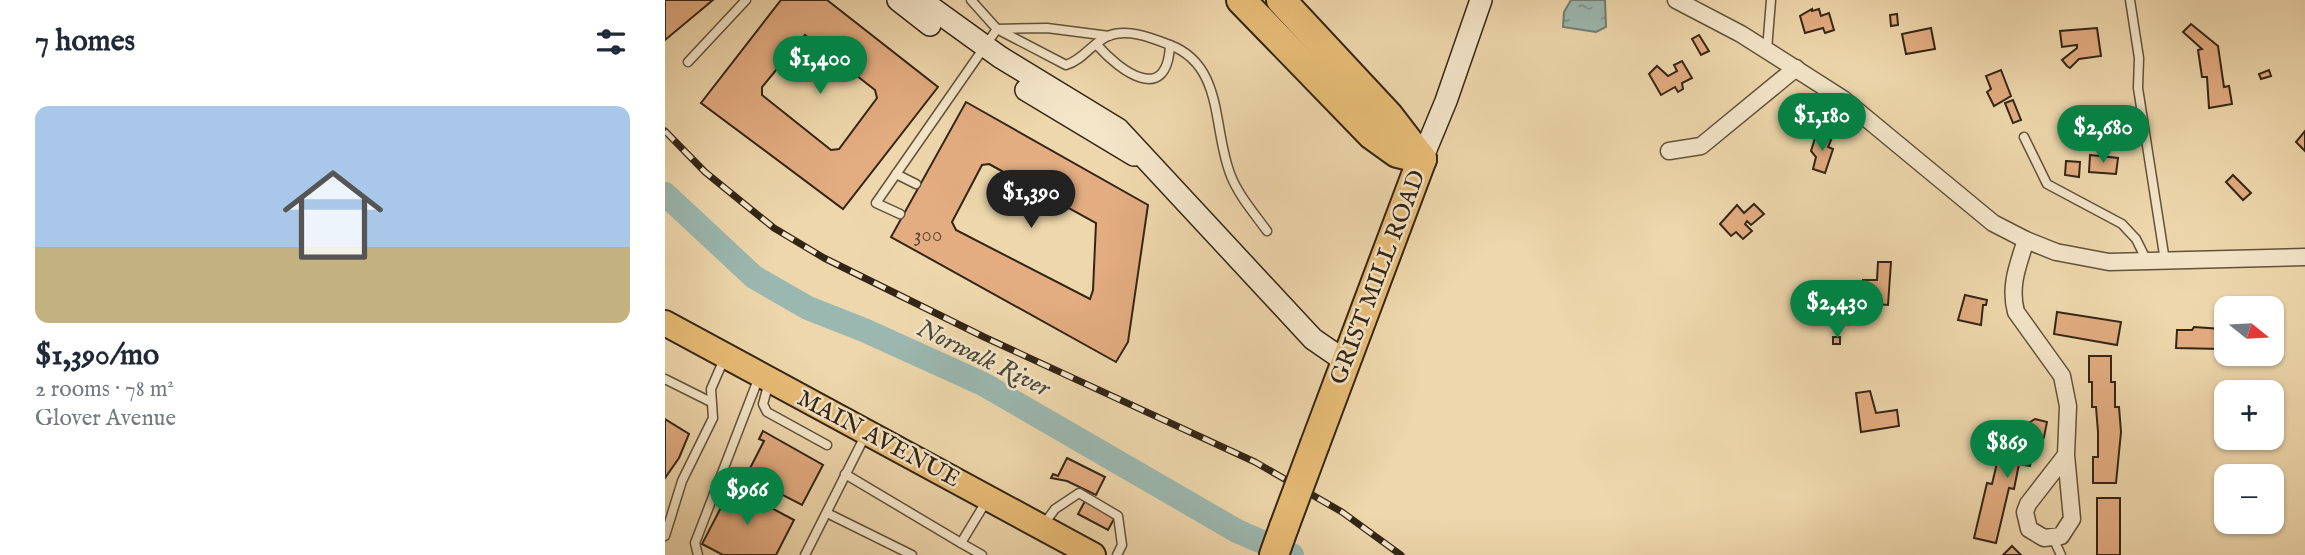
<!DOCTYPE html>
<html lang="en">
<head>
<meta charset="utf-8">
<style>
  body { margin:0; font-family:"IM FELL English",serif; background:#f6f6f7; color:#1f2937; height:100vh; display:flex; flex-direction:column; font-size:26px; white-space:nowrap }
  * { box-sizing:border-box; margin:0 }
  p { font-size:23px; color:#747a83 }
  .icon { flex:none; width:38px; height:38px; fill:none; stroke:currentColor; stroke-width:2; stroke-linecap:round; stroke-linejoin:round }
  .map { position:relative; flex:1; overflow:hidden }
  .sheet { display:flex; flex-direction:column; background:#fff; width:665px }
  .sheet>* { flex:none }
  .needle { width:46px; rotate:108deg }
  .fabs { position:absolute; left:1549px; top:296px; display:grid; gap:14px }
  .fabs a { display:grid; place-items:center; width:70px; height:70px; border-radius:14px; background:#fff; box-shadow:0 2px 5px #0004; font-size:35px }
  .price { position:absolute; translate:-50% -60px; padding:0 16px; border-radius:24px; background:#0b8043; color:#fff; font-size:23px; line-height:46px; filter:drop-shadow(0 2px 4px #0008) }
  .price::after { content:''; position:absolute; left:50%; top:42px; width:21px; height:16px; margin-left:-10px; background:inherit; clip-path:polygon(0 0,100% 0,50% 100%) }
  .price.on { background:#222; color:#fff }
  ul { padding:0; list-style:none }
  li { display:grid; align-content:center; gap:14px; height:371px; padding:0 35px }
  li+li { border-top:2px solid #e0e1e3 }
  li span { display:grid; place-items:center; height:217px; border-radius:14px; color:#555 }
  li>.icon { margin-inline-start:auto }
  span .icon { width:126px; height:126px; fill:#fffc; stroke-width:1 }
  li b { font-size:30px }
  h2 { display:flex; justify-content:space-between; align-items:center; height:84px; padding:0 35px; font-size:30px }
  main { display:flex; flex:1; min-height:0 }
  .map>svg:first-child { display:block }
  .water { fill:url(#water-ripples); stroke:#717d72; stroke-width:2 }
  .lines { fill:none; stroke-linecap:round; stroke-linejoin:round }
  .river { stroke:#9bb8b0; stroke-width:24 }
  .building { fill:#e3ac81; stroke:#332515; stroke-width:2; fill-rule:evenodd }
  .lane-casing { stroke:#62523b; stroke-width:11 }
  .street-casing { stroke:#62523b; stroke-width:19 }
  .secondary-casing { stroke:#332515; stroke-width:24 }
  .primary-casing { stroke:#332515; stroke-width:28 }
  .highway-casing { stroke:#332515; stroke-width:32 }
  .lane { stroke:#f4e5c9; stroke-width:8 }
  .street { stroke:#f4e5c9; stroke-width:16 }
  .secondary { stroke:#f4e5c9; stroke-width:21 }
  .primary { stroke:#e7bc76; stroke-width:24 }
  .highway { stroke:#e7bc76; stroke-width:28 }
  .rail-casing { stroke:#332515; stroke-width:7 }
  .rail { stroke:#f4e5c9; stroke-width:4.5; stroke-dasharray:13; stroke-linecap:butt }
  .highway-bridge-casing { stroke:#332515; stroke-width:32; stroke-linecap:butt }
  .highway-bridge { stroke:#e7bc76; stroke-width:28 }
  .labels { text-anchor:middle; stroke-width:5; stroke-linejoin:round; paint-order:stroke }
  .number-label { font-size:21px; fill:#5f4730 }
  .street-label { font-size:24px; fill:#332515; stroke:#f4e5c9 }
  .water-label { font-size:26px; font-style:italic; fill:#4d4a3c; stroke:#f4e5c9 }
</style>
</head>
<body>
<main>
<section class="sheet">
<h2>7 homes<svg class="icon" aria-label="filters" viewBox="0 0 24 24"><path d="M4 7h16M4 17h16"/><circle cx="9" cy="7" r="2"/><circle cx="15" cy="17" r="2"/></svg></h2>
<ul>
<li><span style="background:linear-gradient(#a9c7e8 65%,#c2b280 0)"><svg class="icon" aria-label="home" viewBox="0 0 24 24"><path d="M3 11l9-7 9 7M6 9v11h12V9"/></svg></span><div><b>$1,390/mo</b><p>2 rooms · 78 m²</p><p>Glover Avenue</p></div></li>
</ul>
</section>
<div class="map">
<svg width="1640" height="555" viewBox="0 0 1640 555">
  <defs>
    <pattern id="water-ripples" width="26" height="14" patternUnits="userSpaceOnUse" patternTransform="scale(1.75)"><rect width="26" height="14" fill="#9bb8b0"/><path d="M2 4q2-2 4 0t4 0M15 11q2-2 4 0t4 0" fill="none" stroke="#7f958e"/></pattern>
  </defs>
  <rect width="100%" height="100%" fill="#eed7ac"/>
  <filter id="stains"><feTurbulence type="fractalNoise" baseFrequency=".00286" numOctaves="4"/><feColorMatrix values="0 0 0 0 .2 0 0 0 0 .09 0 0 0 0 .02 0 0 0 .5 -.17"/></filter>
  <radialGradient id="worn" r=".72"><stop offset=".6" stop-color="#630" stop-opacity="0"/><stop offset="1" stop-color="#630" stop-opacity=".3"/></radialGradient>
  <path class="water" d="M 906,0 L 940,0 L 941,27 L 931,32 L 898,27 L 899,12 Z"/>
  <g class="lines">
    <path class="river" d="M 0,194 L 89,277 L 143,308 L 199,330 L 318,384 L 572,531 L 627,555"/>
  </g>
  <g class="building">
    <path d="M 0,0 L 48,0 L 0,40 Z"/>
    <path d="M 116,0 L 162,0 L 273,87 L 178,209 L 36,103 ZM 140,35 L 210,90 L 212,98 L 174,149 L 166,150 L 97,95 L 97,87 Z"/>
    <path d="M 1147,9 L 1147,11 L 1154,9 L 1156,16 L 1164,13 L 1169,30 L 1160,33 L 1158,28 L 1140,33 L 1135,16 Z"/>
    <path d="M 1232,14 L 1233,25 L 1226,26 L 1225,15 Z"/>
    <path d="M 1526,24 L 1553,46 L 1559,87 L 1564,86 L 1567,104 L 1544,108 L 1542,77 L 1537,77 L 1533,50 L 1537,49 L 1518,32 Z"/>
    <path d="M 1266,28 L 1270,49 L 1241,54 L 1237,34 Z"/>
    <path d="M 1432,28 L 1436,56 L 1414,59 L 1405,68 L 1402,66 L 1397,60 L 1412,48 L 1412,45 L 1397,47 L 1395,31 Z"/>
    <path d="M 1034,35 L 1044,51 L 1036,55 L 1027,39 Z"/>
    <path d="M 1017,61 L 1027,78 L 1017,83 L 1018,89 L 1013,92 L 1010,87 L 996,95 L 984,74 L 992,66 L 1003,76 L 1012,71 L 1009,65 Z"/>
    <path d="M 1336,70 L 1346,96 L 1329,106 L 1322,92 L 1326,89 L 1321,76 Z"/>
    <path d="M 1604,70 L 1606,76 L 1596,79 L 1594,74 Z"/>
    <path d="M 1348,100 L 1356,120 L 1348,123 L 1340,103 Z"/>
    <path d="M 301,102 L 483,205 L 463,342 L 451,362 L 226,237 ZM 324,164 L 431,223 L 428,290 L 425,299 L 291,230 L 287,222 L 317,165 Z"/>
    <path d="M 1640,131 L 1640,151 L 1631,142 Z"/>
    <path d="M 1151,135 L 1166,140 L 1163,147 L 1168,149 L 1160,173 L 1148,169 L 1151,157 L 1146,151 Z"/>
    <path d="M 1425,155 L 1453,158 L 1451,174 L 1424,172 Z"/>
    <path d="M 1401,161 L 1415,162 L 1414,177 L 1400,175 Z"/>
    <path d="M 1568,175 L 1586,193 L 1578,200 L 1561,182 Z"/>
    <path d="M 1089,204 L 1099,214 L 1086,225 L 1082,221 L 1080,224 L 1087,231 L 1078,239 L 1071,232 L 1066,236 L 1055,224 L 1072,205 L 1079,213 Z"/>
    <path d="M 1213,262 L 1226,262 L 1223,305 L 1211,304 L 1211,296 L 1197,292 L 1198,280 L 1212,280 Z"/>
    <path d="M 1300,295 L 1322,300 L 1321,305 L 1318,305 L 1316,325 L 1293,320 Z"/>
    <path d="M 1392,312 L 1456,322 L 1452,345 L 1389,334 Z"/>
    <path d="M 1529,327 L 1557,329 L 1556,349 L 1511,348 L 1512,330 L 1527,330 Z"/>
    <rect x="1168" y="337" width="7" height="7"/>
    <path d="M 1424,356 L 1446,356 L 1446,382 L 1450,382 L 1450,407 L 1454,407 L 1456,432 L 1451,483 L 1428,483 L 1428,457 L 1433,457 L 1433,432 L 1431,407 L 1427,407 L 1427,382 L 1424,382 Z"/>
    <path d="M 1205,391 L 1211,413 L 1232,410 L 1234,426 L 1196,432 L 1191,393 Z"/>
    <path d="M 0,419 L 24,434 L 14,458 L 0,478 Z"/>
    <path d="M 1370,419 L 1382,422 L 1379,437 L 1377,442 L 1370,441 L 1365,466 L 1354,464 L 1349,489 L 1344,488 L 1331,543 L 1309,538 L 1322,483 L 1327,484 L 1333,459 L 1343,461 L 1351,431 Z"/>
    <path d="M 98,431 L 158,465 L 137,505 L 81,476 L 99,441 L 94,439 Z"/>
    <path d="M 402,458 L 440,477 L 431,495 L 402,481 L 386,478 L 388,474 L 393,476 Z"/>
    <path d="M 67,487 L 129,520 L 111,555 L 58,555 L 37,544 L 61,498 L 54,494 L 57,488 L 64,492 Z"/>
    <rect x="1432" y="498" width="23" height="57"/>
    <path d="M 420,501 L 450,517 L 443,530 L 413,514 Z"/>
    <path d="M 1347,546 L 1356,555 L 1338,555 Z"/>
  </g>
  <g class="lines">
    <defs>
      <g id="lane">
        <path d="M 306,0 L 332,29 L 401,65 C 418,60 427,43 443,36 C 463,28 487,38 505,45 C 502,106 455,71 432,45"/>
        <path d="M 1465,0 L 1474,58 L 1473,88 L 1500,261"/>
        <path d="M 505,45 C 560,66 547,130 566,176 C 574,196 589,213 602,231"/>
        <path d="M 1102,50 L 1106,0"/>
        <path d="M 23,62 L 81,0"/>
        <path d="M 1359,137 L 1382,184 L 1457,224 L 1471,239 L 1482,261"/>
        <path d="M 231,174 L 251,184"/>
        <path d="M 235,214 L 211,203 L 332,29 L 382,28 L 444,36"/>
        <path d="M 0,379 L 46,402"/>
        <path d="M 104,382 L 98,404 L 102,412 L 162,445"/>
        <path d="M 180,474 L 296,543"/>
        <path d="M 162,513 L 247,555"/>
        <path d="M 379,524 L 390,509 L 414,493 L 453,516 L 457,545 L 452,555"/>
        <path d="M 0,536 L 17,481 L 48,418 L 46,389 L 59,359"/>
        <path d="M 1388,538 L 1396,555"/>
        <path d="M 33,555 L 30,543 L 94,377"/>
        <path d="M 140,555 L 200,436"/>
        <path d="M 317,555 L 296,543 L 322,500"/>
      </g>
      <g id="street">
        <path d="M 1011,0 L 1076,34 L 1178,99 L 1328,223 L 1361,240 L 1391,252 L 1444,262 L 1640,257"/>
        <path d="M 1004,151 L 1036,146 L 1131,68"/>
        <path d="M 1361,240 C 1353,265 1344,286 1351,312 L 1397,376 L 1403,406 L 1401,455 L 1407,519 L 1396,536 L 1379,538 L 1364,529 L 1360,512 L 1363,504 L 1401,455"/>
      </g>
      <g id="secondary">
        <path d="M 233,0 L 265,25"/>
        <path d="M 256,0 L 335,57 L 453,129 L 648,339 L 680,361"/>
        <path d="M 361,90 L 469,155"/>
        <path d="M 757,159 L 781,101 L 816,0"/>
      </g>
      <path id="primary" d="M 0,323 L 428,555"/>
      <g id="highway">
        <path d="M 576,0 L 707,135 L 732,153 L 757,159"/>
        <path d="M 616,0 L 724,116 L 757,159"/>
        <path d="M 650,444 L 757,159"/>
        <path d="M 609,555 L 619,527"/>
      </g>
    </defs>
    <use href="#lane" class="lane-casing"/>
    <use href="#street" class="street-casing"/>
    <use href="#secondary" class="secondary-casing"/>
    <use href="#primary" class="primary-casing"/>
    <use href="#highway" class="highway-casing"/>
    <use href="#lane" class="lane"/>
    <use href="#street" class="street"/>
    <use href="#secondary" class="secondary"/>
    <use href="#primary" class="primary"/>
    <use href="#highway" class="highway"/>
    <defs>
      <path id="rail" d="M 0,131 L 40,172 L 109,228 L 159,258 L 319,337 L 590,462 L 677,512 L 736,555"/>
    </defs>
    <use href="#rail" class="rail-casing"/>
    <use href="#rail" class="rail"/>
    <defs>
      <path id="highway-bridge" d="M 619,527 L 650,444"/>
    </defs>
    <use href="#highway-bridge" class="highway-bridge-casing"/>
    <use href="#highway-bridge" class="highway-bridge"/>
  </g>
  <g class="labels">
    <g class="number-label">
      <text x="263" y="241">300</text>
    </g>
    <g class="street-label">
      <text transform="translate(712 277) rotate(-69)" y="8">GRIST MILL ROAD</text>
      <text transform="translate(214 438) rotate(28)" y="8">MAIN AVENUE</text>
    </g>
    <g class="water-label">
      <text transform="translate(319 357) rotate(26)" y="9">Norwalk River</text>
    </g>
  </g>
  <rect width="100%" height="100%" filter="url(#stains)"/>
  <rect width="100%" height="100%" fill="url(#worn)"/>
</svg>
<div class="fabs">
<a><svg class="needle" viewBox="-14 -14 28 28"><path d="M0-13l5 13h-10z" fill="#e53935"/><path d="M0 13l5-13h-10z" fill="#747a83"/></svg></a>
<a>+</a>
<a>−</a>
</div>
<b class="price" style="left:155px;top:96px">$1,400</b>
<b class="price" style="left:1157px;top:153px">$1,180</b>
<b class="price" style="left:1438px;top:165px">$2,680</b>
<b class="price on" style="left:366px;top:230px">$1,390</b>
<b class="price" style="left:1172px;top:340px">$2,430</b>
<b class="price" style="left:1342px;top:480px">$869</b>
<b class="price" style="left:82px;top:527px">$966</b>
</div>
</main>
</body>
</html>
